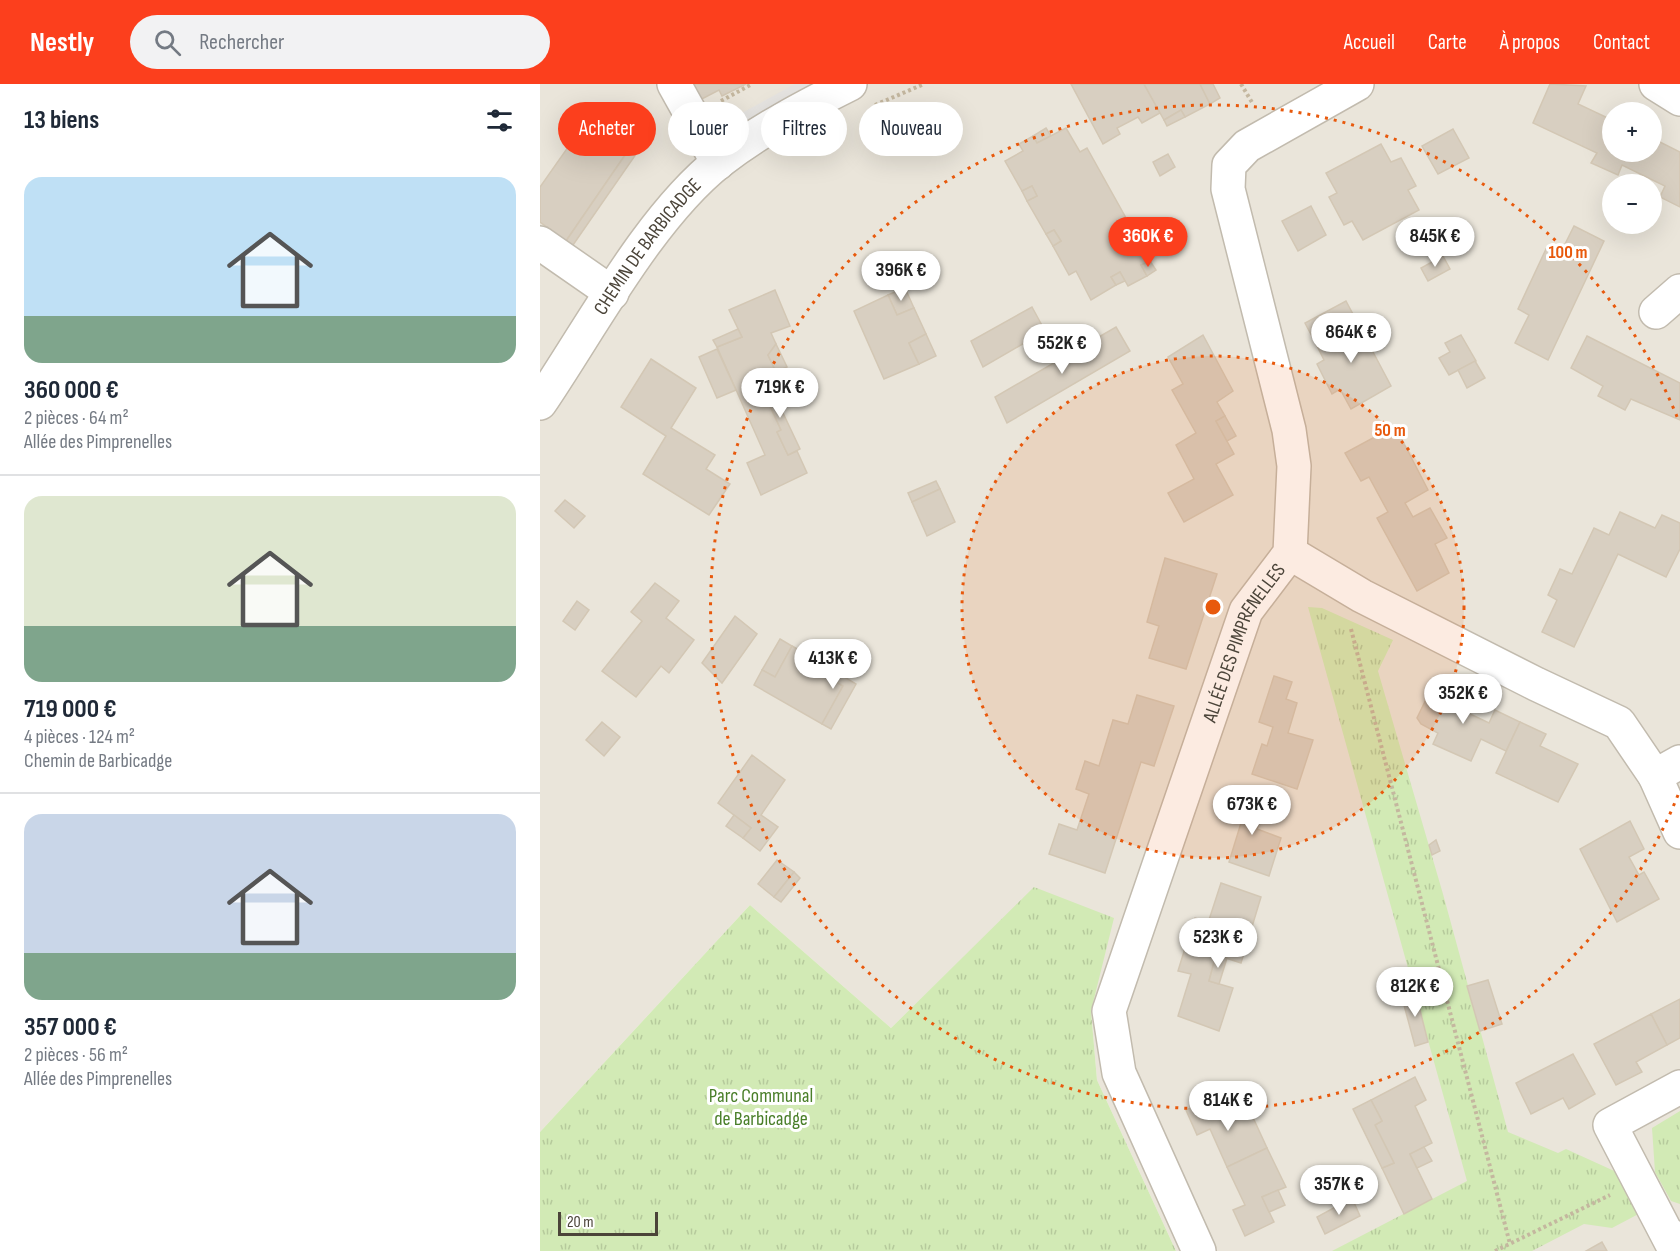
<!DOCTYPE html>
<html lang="fr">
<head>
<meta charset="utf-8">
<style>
  body { margin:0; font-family:"Sofia Sans Condensed",sans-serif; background:#f2f2f3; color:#1f2937; height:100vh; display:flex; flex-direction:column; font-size:22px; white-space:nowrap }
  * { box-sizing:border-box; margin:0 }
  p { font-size:20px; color:#747a83 }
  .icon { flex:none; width:33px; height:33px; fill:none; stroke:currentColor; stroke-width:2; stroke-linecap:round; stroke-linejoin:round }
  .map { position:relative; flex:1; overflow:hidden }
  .drawer { display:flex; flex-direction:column; background:#fff; width:540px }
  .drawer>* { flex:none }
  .guide { position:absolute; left:18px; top:18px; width:570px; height:54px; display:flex; gap:12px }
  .fabs { position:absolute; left:1062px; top:18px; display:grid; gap:12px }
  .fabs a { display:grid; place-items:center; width:60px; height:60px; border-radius:50%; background:#fff; box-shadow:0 6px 24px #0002; font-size:30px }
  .scale { position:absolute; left:18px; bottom:15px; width:100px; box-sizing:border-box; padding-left:6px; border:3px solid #4b4439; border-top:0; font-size:16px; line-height:21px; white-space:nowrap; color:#4b4439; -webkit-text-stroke:4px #fff; paint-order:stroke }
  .price { position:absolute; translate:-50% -51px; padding:0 14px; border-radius:21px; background:#fff; color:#222; font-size:20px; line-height:39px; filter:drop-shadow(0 2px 3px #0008) }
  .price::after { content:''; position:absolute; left:50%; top:36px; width:18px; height:14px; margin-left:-9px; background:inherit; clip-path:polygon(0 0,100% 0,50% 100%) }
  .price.active { background:#fc3f1d; color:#fff }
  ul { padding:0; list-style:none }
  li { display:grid; align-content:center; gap:12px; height:318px; padding:0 24px }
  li+li { border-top:2px solid #e0e1e3 }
  li span { display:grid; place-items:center; height:186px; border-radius:18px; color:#555 }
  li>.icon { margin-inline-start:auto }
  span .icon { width:108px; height:108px; fill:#fffc; stroke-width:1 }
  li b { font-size:26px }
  h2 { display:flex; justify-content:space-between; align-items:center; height:72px; padding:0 24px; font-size:26px }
  .pill { padding:0 21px; border-radius:27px; background:#fff; box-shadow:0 6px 24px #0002; font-size:21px; line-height:54px }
  .pill.active { background:#fc3f1d; color:#fff }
  header { display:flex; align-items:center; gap:36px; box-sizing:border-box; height:84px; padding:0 30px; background:#fc3f1d; color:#fff }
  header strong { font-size:28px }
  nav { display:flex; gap:33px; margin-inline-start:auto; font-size:21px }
  .search { width:420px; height:54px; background:#f2f2f3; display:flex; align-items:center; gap:15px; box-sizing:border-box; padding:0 21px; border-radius:33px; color:#747a83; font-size:22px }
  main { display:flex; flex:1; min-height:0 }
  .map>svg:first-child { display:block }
  .residential { fill:#eae5da; fill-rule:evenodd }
  .park { fill:url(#park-tufts) }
  .parking { fill:#e5e3e0 }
  .building { fill:#d8cfc1; stroke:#d3c7b4; stroke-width:1.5 }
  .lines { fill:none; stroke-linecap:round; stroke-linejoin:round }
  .minor-casing { stroke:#c2bbae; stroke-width:36 }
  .path { stroke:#c4b79f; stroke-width:4; stroke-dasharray:3 3; stroke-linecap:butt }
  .minor { stroke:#fff; stroke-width:33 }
  .ring { fill:none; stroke:#e8590c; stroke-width:3; stroke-dasharray:3 6 }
  .labels { text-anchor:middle; stroke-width:6; stroke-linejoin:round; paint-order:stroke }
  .street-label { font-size:20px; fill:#4b4439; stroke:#fff }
  .park-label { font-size:20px; fill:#4a7f2a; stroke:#fff }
  .centre { fill:#e8590c; stroke:#fff; stroke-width:3 }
  .ring-label { font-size:18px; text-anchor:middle; font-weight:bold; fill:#e8590c; stroke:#fff; stroke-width:6; stroke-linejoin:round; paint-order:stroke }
</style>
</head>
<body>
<header>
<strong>Nestly</strong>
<div class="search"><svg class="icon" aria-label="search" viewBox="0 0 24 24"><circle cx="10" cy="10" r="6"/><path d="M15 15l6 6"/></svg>Rechercher</div>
<nav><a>Accueil</a><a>Carte</a><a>À propos</a><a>Contact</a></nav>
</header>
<main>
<section class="drawer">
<h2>13 biens<svg class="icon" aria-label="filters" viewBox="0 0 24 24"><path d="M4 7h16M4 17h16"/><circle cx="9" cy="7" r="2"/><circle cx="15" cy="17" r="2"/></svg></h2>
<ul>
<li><span style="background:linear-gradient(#bfe0f5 75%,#7fa58c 0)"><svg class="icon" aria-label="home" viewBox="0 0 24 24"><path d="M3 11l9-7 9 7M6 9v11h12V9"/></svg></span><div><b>360 000 €</b><p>2 pièces · 64 m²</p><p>Allée des Pimprenelles</p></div></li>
<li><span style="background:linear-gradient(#dfe7d0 70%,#7fa58c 0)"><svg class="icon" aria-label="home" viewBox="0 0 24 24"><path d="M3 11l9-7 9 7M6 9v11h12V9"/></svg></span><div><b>719 000 €</b><p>4 pièces · 124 m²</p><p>Chemin de Barbicadge</p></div></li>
<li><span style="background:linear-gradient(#c9d6e8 75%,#7fa58c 0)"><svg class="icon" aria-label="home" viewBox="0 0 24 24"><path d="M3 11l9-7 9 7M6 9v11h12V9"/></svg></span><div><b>357 000 €</b><p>2 pièces · 56 m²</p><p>Allée des Pimprenelles</p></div></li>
</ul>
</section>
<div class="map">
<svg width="1140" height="1167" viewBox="0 0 1140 1167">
  <defs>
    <pattern id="park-tufts" width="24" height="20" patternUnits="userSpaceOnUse" patternTransform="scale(1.5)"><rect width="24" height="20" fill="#d2eab5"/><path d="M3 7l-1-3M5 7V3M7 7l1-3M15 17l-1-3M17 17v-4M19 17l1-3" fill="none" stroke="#b6ca9c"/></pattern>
  </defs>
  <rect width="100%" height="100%" fill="#f6f3ec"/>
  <path class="residential" d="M 0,0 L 1140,0 L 1140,1167 L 636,1167 L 557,996 L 551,927 L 554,906 L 495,803 L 351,944 L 210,821 L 0,1048 ZM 1072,28 L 1112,28 L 1112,68 L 1072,68 ZM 1072,100 L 1112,100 L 1112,140 L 1072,140 Z"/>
  <g class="park">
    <path d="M 768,523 L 782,524 L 853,556 L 838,587 L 903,810 L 968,1048 L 1018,1069 L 1026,1065 L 1094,1096 L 1108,1125 L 1072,1144 L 1044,1140 L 992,1167 L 792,1167 L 927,1097 Z"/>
    <path d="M 494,803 L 574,834 L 551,927 L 557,996 L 636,1167 L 0,1167 L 0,1048 L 210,821 L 351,944 Z"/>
    <path d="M 1140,1027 L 1140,1120 L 1131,1117 L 1115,1088 L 1112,1044 Z"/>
  </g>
  <path class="parking" d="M 255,0 L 284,0 L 198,46 L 189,36 Z"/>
  <g class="building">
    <path d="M 147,0 L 206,0 L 182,12 L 179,6 L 156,18 Z"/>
    <path d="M 531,0 L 604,0 L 620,29 L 602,39 L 598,33 L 577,44 L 580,50 L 563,60 Z"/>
    <path d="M 604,0 L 660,0 L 670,20 L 645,33 L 641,26 L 624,36 Z"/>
    <path d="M 660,0 L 673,0 L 680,14 L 670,20 Z"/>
    <path d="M 1010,0 L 1046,2 L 1038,20 L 1072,36 L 1072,68 L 1112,68 L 1112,54 L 1140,68 L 1140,123 L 1120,113 L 1125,102 L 1082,81 L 1078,91 L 1051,79 L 1057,69 L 993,39 Z"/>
    <path d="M 641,26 L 645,33 L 627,42 L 624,36 Z"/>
    <path d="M 52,29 L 94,58 L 26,157 L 0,138 L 0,103 Z"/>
    <path d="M 358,41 L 365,56 L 349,64 L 342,48 Z"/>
    <path d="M 506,44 L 511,52 L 497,59 L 493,52 Z"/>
    <path d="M 526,44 L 540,68 L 547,64 L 610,177 L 601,181 L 607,192 L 588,202 L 580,188 L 571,193 L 576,201 L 551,216 L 536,187 L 529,191 L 513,162 L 521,157 L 514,146 L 506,150 L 487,117 L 497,112 L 492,102 L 482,107 L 465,77 L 483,67 L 479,60 L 493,52 L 497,59 Z"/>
    <path d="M 913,45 L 929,74 L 898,90 L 882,62 Z"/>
    <path d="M 94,58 L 101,63 L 33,161 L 26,157 Z"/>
    <path d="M 841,60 L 851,78 L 861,74 L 876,102 L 868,106 L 879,126 L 823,156 L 812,137 L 804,141 L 789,113 L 797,109 L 786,89 Z"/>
    <path d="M 628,70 L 635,83 L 620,92 L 613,78 Z"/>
    <path d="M 492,102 L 497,112 L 487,117 L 482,107 Z"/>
    <path d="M 771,122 L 786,151 L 758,167 L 742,137 Z"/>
    <path d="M 1034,142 L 1064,157 L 1008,276 L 975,259 L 989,231 L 978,225 L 1006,165 L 1019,172 Z"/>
    <path d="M 514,146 L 521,157 L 513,162 L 506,150 Z"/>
    <path d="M 903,172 L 910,185 L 888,197 L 881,184 Z"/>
    <path d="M 610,177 L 616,186 L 607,192 L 601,181 Z"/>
    <path d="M 580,188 L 585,197 L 576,201 L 571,193 Z"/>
    <path d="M 365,204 L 374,224 L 357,231 L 348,211 Z"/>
    <path d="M 235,206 L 250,242 L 231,249 L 236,260 L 228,271 L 236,288 L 218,296 L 241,346 L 237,348 L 248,371 L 257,367 L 267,389 L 221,411 L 207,379 L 225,371 L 177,263 L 202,253 L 189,226 Z"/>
    <path d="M 348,211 L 357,231 L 374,224 L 386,250 L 369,259 L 379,280 L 344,295 L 314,227 Z"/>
    <path d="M 806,217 L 815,234 L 774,256 L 765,239 Z"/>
    <path d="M 492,223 L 505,247 L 443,283 L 431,257 Z"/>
    <path d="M 815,234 L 851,302 L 811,325 L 800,305 L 792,310 L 777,280 L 784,276 L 774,256 Z"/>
    <path d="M 576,243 L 590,267 L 467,339 L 455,313 Z"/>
    <path d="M 198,245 L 202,253 L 177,263 L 173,256 Z"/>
    <path d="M 386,250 L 396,272 L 379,280 L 369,259 Z"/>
    <path d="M 663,251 L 693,307 L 677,318 L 685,332 L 676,337 L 694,370 L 676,380 L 693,411 L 644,438 L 628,409 L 654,395 L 636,361 L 656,349 L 632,306 L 643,300 L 628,273 Z"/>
    <path d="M 921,251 L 936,277 L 909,291 L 899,274 L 910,268 L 905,259 Z"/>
    <path d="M 1047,252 L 1140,299 L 1140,336 L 1091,315 L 1085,326 L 1058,312 L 1063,302 L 1031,284 Z"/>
    <path d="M 236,260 L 247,283 L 236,288 L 228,271 Z"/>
    <path d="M 177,265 L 196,306 L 177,314 L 159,273 Z"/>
    <path d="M 111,275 L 156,304 L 131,344 L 175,371 L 166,385 L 190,400 L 169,431 L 103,390 L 126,352 L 81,323 Z"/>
    <path d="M 935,277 L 945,294 L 927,304 L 918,286 Z"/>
    <path d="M 226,293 L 260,365 L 248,371 L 237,348 L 241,346 L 218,296 Z"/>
    <path d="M 685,332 L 696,352 L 687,357 L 676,337 Z"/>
    <path d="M 855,342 L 888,406 L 865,419 L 873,433 L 890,424 L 907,454 L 895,460 L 909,489 L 877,507 L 837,434 L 848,428 L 829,393 L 821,397 L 805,369 Z"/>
    <path d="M 396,397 L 400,405 L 372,418 L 368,409 Z"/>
    <path d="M 400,405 L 415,438 L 387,452 L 372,418 Z"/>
    <path d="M 25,416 L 45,432 L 34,444 L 15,427 Z"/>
    <path d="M 1080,428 L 1115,444 L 1122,431 L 1140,439 L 1140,465 L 1126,493 L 1078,470 L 1034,563 L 1002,548 L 1017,516 L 1008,511 L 1020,485 L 1032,490 L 1054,444 L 1069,451 Z"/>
    <path d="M 625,474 L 677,490 L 646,585 L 609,574 L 619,542 L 607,538 Z"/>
    <path d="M 115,499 L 139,517 L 126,534 L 154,556 L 129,589 L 121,582 L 96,613 L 62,587 L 102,537 L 91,528 Z"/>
    <path d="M 37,517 L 49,526 L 35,546 L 23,537 Z"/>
    <path d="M 195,532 L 217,550 L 182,599 L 162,579 Z"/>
    <path d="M 240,555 L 252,562 L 235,593 L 222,586 Z"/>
    <path d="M 252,562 L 268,571 L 263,578 L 303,602 L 282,640 L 214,601 L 222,586 L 235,593 Z"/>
    <path d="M 268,571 L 316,600 L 291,645 L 282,640 L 303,602 L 263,578 Z"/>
    <path d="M 734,592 L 752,598 L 746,615 L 757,619 L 748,649 L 773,656 L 757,705 L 712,690 L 722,660 L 727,662 L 733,643 L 719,638 Z"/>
    <path d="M 894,599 L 916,609 L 911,621 L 949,639 L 955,626 L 980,638 L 966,667 L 941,655 L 931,677 L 893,660 L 898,649 L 881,640 L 877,634 Z"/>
    <path d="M 597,611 L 634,622 L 614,682 L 601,678 L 565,789 L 509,770 L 519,740 L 537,746 L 549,710 L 536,705 L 545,677 L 559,682 L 573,636 L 588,640 Z"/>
    <path d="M 62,638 L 80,653 L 64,672 L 46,656 Z"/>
    <path d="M 980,638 L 1006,650 L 1000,662 L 1038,680 L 1018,718 L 956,689 Z"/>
    <path d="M 212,671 L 245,696 L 221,731 L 238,743 L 220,767 L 203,754 L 211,744 L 178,719 Z"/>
    <path d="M 697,707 L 726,717 L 717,745 L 741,754 L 729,792 L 689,778 L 701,739 L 688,735 Z"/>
    <path d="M 194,731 L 211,744 L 203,754 L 186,742 Z"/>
    <path d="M 1090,737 L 1104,765 L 1089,773 L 1099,791 L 1104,788 L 1119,815 L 1077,838 L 1040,765 Z"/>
    <path d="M 896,756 L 900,767 L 892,771 L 889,761 Z"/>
    <path d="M 237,776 L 254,788 L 234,813 L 218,800 Z"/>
    <path d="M 254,788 L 260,794 L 241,818 L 234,813 Z"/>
    <path d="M 681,799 L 721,813 L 701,879 L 646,861 L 655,834 L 668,839 Z"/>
    <path d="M 646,861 L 676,871 L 669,897 L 693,904 L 679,947 L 638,932 L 651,890 L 638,887 Z"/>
    <path d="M 676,871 L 687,874 L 679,900 L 669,897 Z"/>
    <path d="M 948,896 L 962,940 L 940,947 L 927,902 Z"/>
    <path d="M 875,906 L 888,958 L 875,962 L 861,910 Z"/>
    <path d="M 1140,915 L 1140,954 L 1127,961 L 1111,930 Z"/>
    <path d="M 1111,930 L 1127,961 L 1096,978 L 1102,988 L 1076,1001 L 1054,960 Z"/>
    <path d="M 1033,970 L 1055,1010 L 1029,1025 L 1023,1014 L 991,1030 L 976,999 Z"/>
    <path d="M 875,993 L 886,1016 L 875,1022 L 892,1059 L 870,1070 L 892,1115 L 864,1130 L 842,1084 L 854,1079 L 835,1041 L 842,1037 L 831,1016 Z"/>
    <path d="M 674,1013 L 687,1039 L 710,1027 L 727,1064 L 687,1083 L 670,1045 L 657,1051 L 646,1026 Z"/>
    <path d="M 831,1016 L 842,1037 L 835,1041 L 854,1079 L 842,1084 L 813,1025 Z"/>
    <path d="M 884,1063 L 892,1077 L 877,1084 L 870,1070 Z"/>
    <path d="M 727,1064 L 746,1103 L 722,1113 L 734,1138 L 705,1152 L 693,1126 L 705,1121 L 687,1083 Z"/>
    <path d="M 738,1106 L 745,1121 L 729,1128 L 722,1113 Z"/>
    <path d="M 812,1114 L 820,1132 L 785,1150 L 777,1133 Z"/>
    <path d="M 1062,1158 L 1067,1167 L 1046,1167 Z"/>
  </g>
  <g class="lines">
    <defs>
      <g id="minor">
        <path d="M 134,0 L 178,79"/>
        <path d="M 1116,0 L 1140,15"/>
        <path d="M 0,159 L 72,209"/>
        <path d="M 1116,228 L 1140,207"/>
        <path id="s1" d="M 0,319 C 51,244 109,133 180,77 C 220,46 264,23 310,0"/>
        <path d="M 750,469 L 822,512 L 996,600 L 1079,639 L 1115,692"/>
        <path d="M 1140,678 L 1115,692 L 1140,748"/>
        <path d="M 1140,1003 L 1070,1041 L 1131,1158 L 1140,1154"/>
        <path id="s2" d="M 659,1167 L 579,989 L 569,927 L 706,527 L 750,469 L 754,382 L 749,346 L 688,105 L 689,81 L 707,62 L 817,0"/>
      </g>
    </defs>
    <use href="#minor" class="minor-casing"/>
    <g class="path">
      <path d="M 701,0 L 713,20"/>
      <path d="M 181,17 L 212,0"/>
      <path d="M 335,21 L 384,0"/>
      <path d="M 811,545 L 970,1160"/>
      <path d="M 955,1167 L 1070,1111"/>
    </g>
    <use href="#minor" class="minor"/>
  </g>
  <circle cx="673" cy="523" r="251" fill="#e8590c" fill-opacity=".12"/>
  <g class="ring">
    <circle cx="673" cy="523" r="251"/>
    <path d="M1138 711A502 502 0 1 1 1138 335"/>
  </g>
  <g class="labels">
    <g class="street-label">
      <text dy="7" stroke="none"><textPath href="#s1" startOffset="190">CHEMIN DE BARBICADGE</textPath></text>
      <text dy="7" stroke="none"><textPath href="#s2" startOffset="651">ALLÉE DES PIMPRENELLES</textPath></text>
    </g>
    <g class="park-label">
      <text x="221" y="1018">Parc Communal<tspan x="221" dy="23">de Barbicadge</tspan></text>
    </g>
  </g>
  <circle cx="673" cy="523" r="9" class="centre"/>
  <g class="ring-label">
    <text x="1028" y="174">100 m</text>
    <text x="850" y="352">50 m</text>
  </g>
</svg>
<div class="fabs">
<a>+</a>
<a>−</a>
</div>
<div class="scale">20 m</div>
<b class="price active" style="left:608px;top:184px">360K €</b>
<b class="price" style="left:895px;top:184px">845K €</b>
<b class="price" style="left:361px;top:218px">396K €</b>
<b class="price" style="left:811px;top:280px">864K €</b>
<b class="price" style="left:522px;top:291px">552K €</b>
<b class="price" style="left:240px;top:335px">719K €</b>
<b class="price" style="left:293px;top:606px">413K €</b>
<b class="price" style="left:923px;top:641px">352K €</b>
<b class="price" style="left:712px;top:752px">673K €</b>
<b class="price" style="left:678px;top:885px">523K €</b>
<b class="price" style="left:875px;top:934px">812K €</b>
<b class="price" style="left:688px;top:1048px">814K €</b>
<b class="price" style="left:799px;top:1132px">357K €</b>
<div class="guide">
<a class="pill active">Acheter</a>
<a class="pill">Louer</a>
<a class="pill">Filtres</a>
<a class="pill">Nouveau</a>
</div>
</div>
</main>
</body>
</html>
